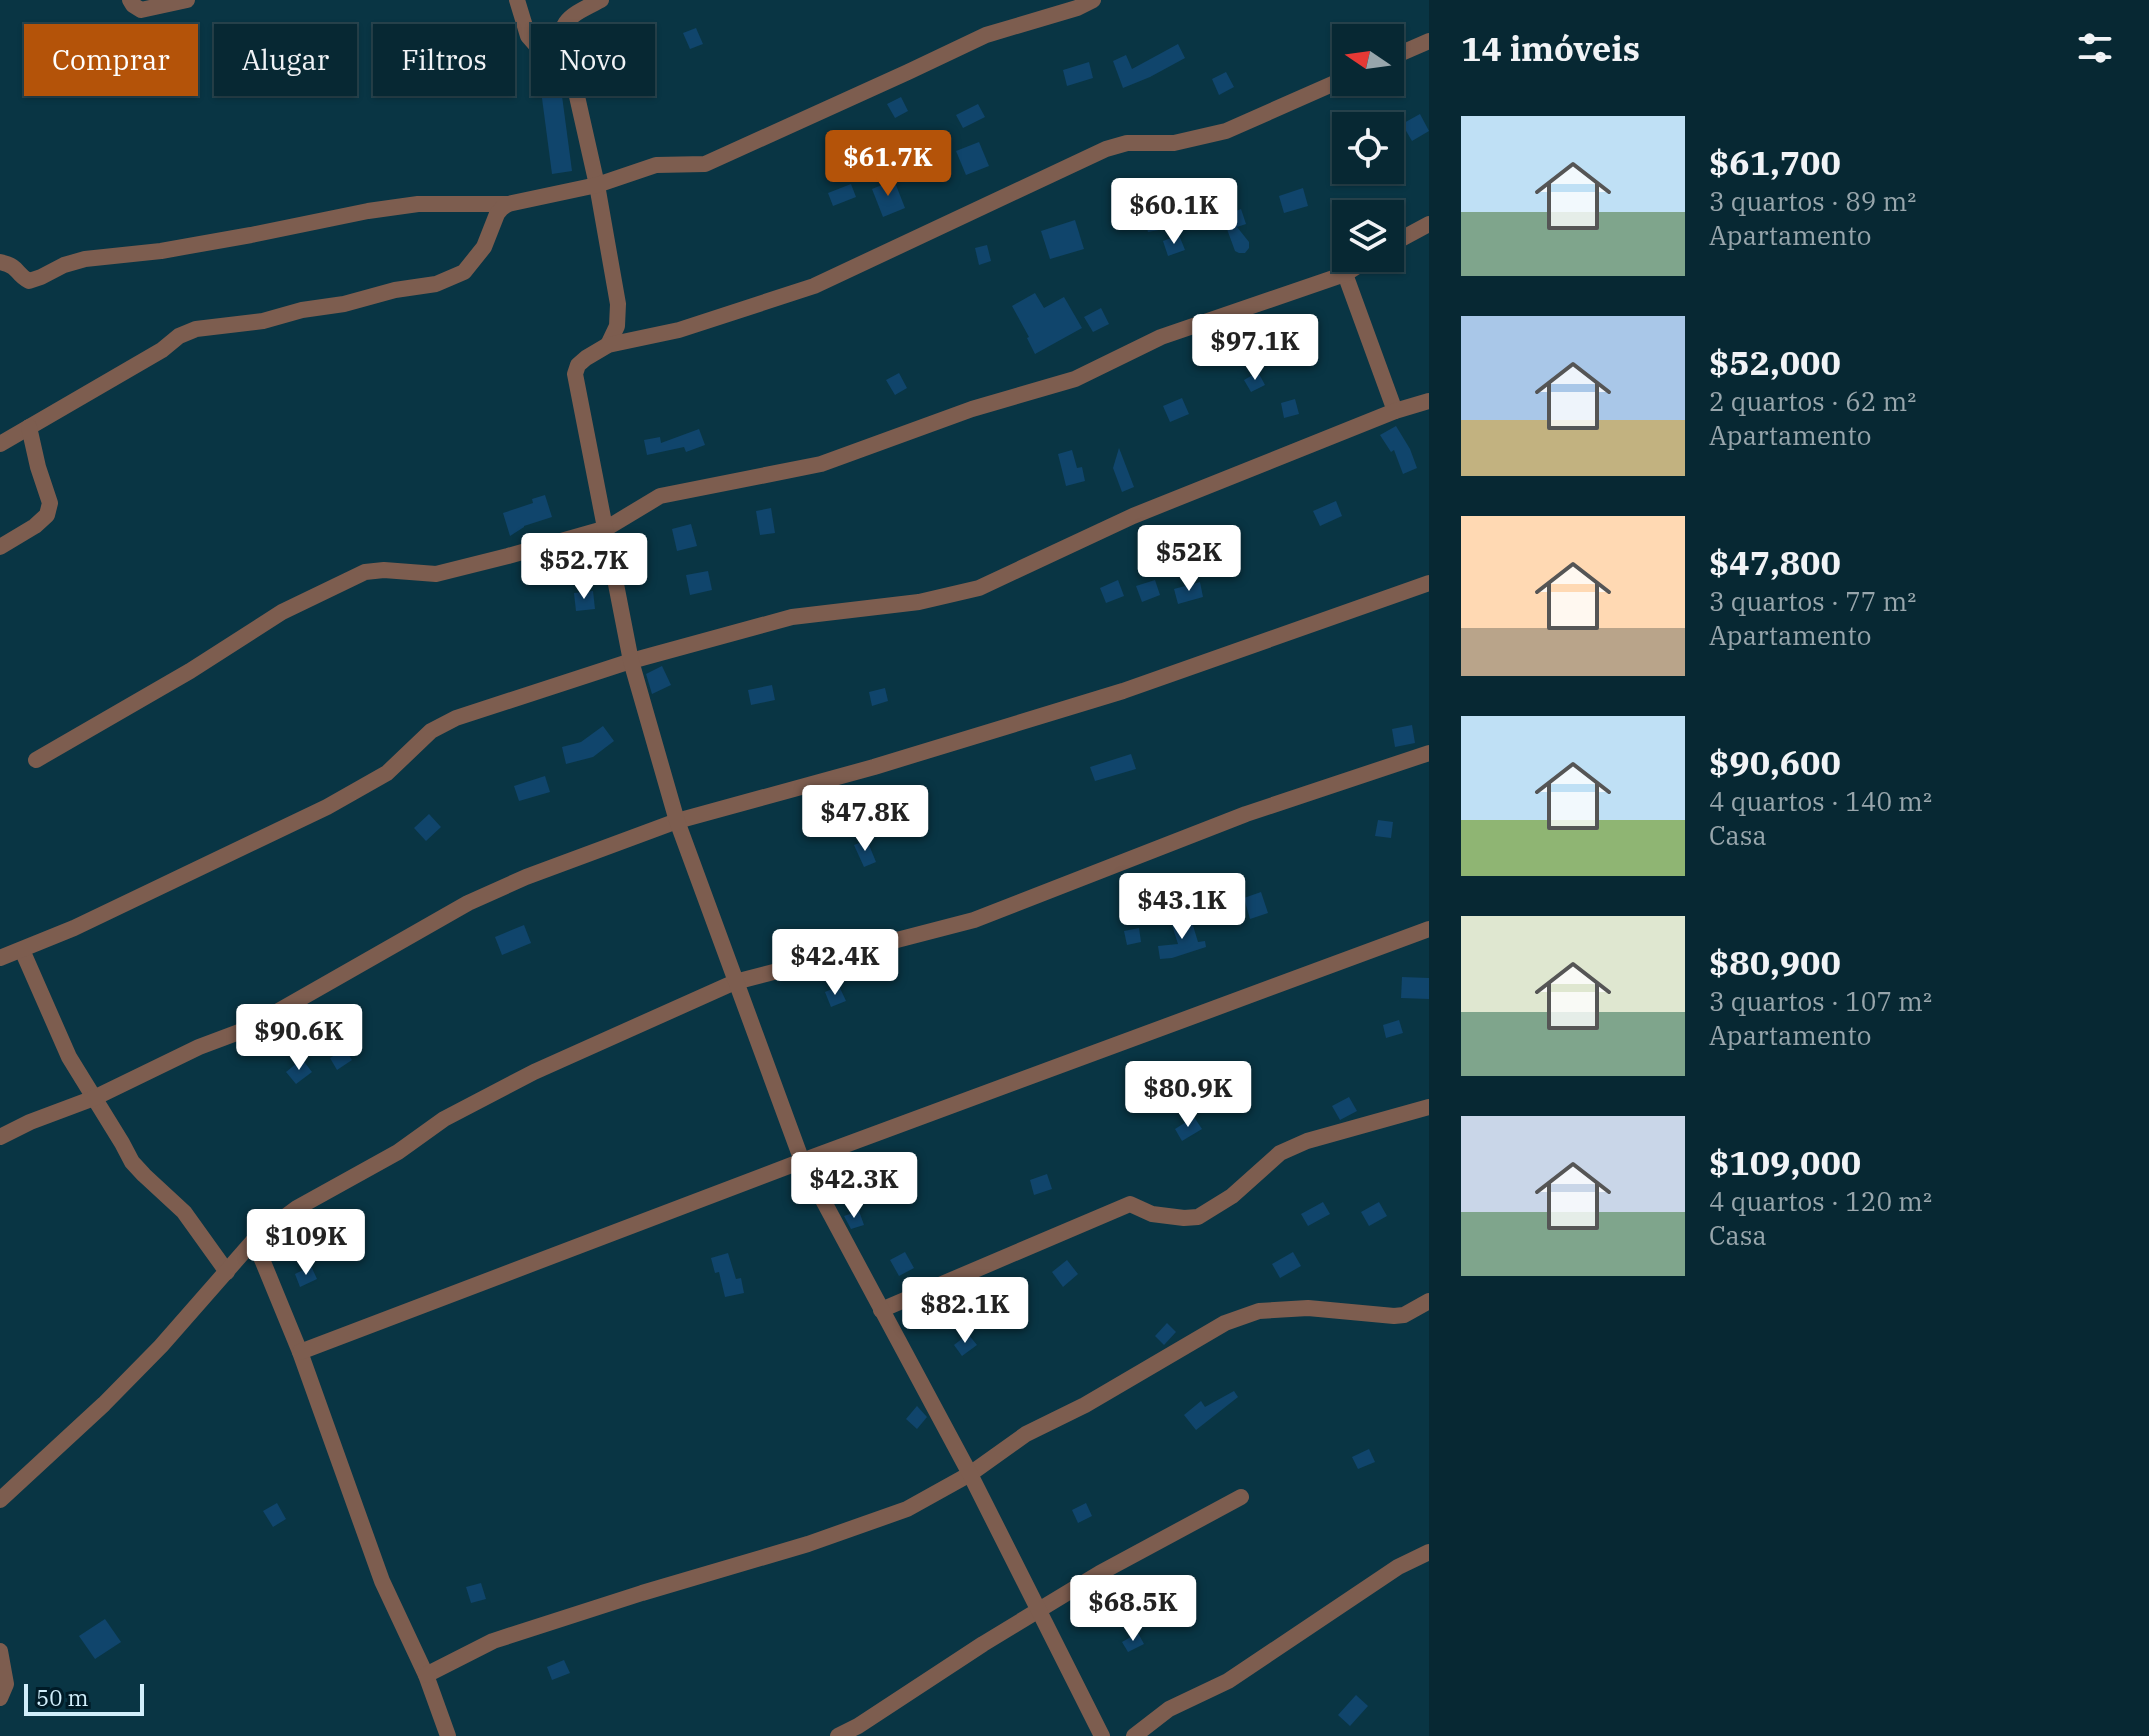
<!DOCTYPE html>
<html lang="pt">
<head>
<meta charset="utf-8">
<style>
  body { margin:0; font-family:"IBM Plex Serif",serif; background:#10303b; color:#f1f3f6; height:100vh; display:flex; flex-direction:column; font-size:30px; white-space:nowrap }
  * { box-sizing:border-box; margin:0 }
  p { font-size:26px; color:#98a6ac }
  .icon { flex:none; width:44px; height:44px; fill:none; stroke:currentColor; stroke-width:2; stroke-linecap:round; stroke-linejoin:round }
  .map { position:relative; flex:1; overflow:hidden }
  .side { display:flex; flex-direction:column; background:#072833; width:720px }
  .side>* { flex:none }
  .banner { position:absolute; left:24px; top:24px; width:760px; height:72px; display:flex; gap:16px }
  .needle { width:52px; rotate:283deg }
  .buttons { position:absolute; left:1332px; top:24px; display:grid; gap:16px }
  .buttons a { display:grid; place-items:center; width:72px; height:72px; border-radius:0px; background:#072833; box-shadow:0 2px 6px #0004,0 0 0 2px #28444e; font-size:40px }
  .scale { position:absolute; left:24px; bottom:20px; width:120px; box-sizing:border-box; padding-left:8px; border:4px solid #d1eefb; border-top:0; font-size:22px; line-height:28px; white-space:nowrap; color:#d1eefb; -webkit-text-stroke:6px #001b27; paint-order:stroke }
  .price { position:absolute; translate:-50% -68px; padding:0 18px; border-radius:8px; background:#fff; color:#222; font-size:26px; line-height:52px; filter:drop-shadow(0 2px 4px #0008) }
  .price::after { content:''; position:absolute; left:50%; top:48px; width:24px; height:18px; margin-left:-12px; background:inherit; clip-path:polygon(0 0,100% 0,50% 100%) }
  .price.active { background:#b45309; color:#fff }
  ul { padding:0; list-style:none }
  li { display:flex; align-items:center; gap:24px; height:200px; padding:0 32px }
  li span { display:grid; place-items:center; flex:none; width:224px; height:160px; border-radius:0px; color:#555 }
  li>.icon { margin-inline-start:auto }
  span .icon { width:96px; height:96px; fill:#fffc; stroke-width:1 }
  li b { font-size:34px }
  h2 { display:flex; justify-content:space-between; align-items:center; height:96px; padding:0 32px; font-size:34px }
  .pill { padding:0 28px; border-radius:0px; background:#072833; box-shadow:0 2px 6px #0004,0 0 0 2px #28444e; font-size:28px; line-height:72px }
  .pill.active { background:#b45309; color:#fff }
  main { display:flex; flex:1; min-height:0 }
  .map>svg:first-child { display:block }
  .building { fill:#10456c }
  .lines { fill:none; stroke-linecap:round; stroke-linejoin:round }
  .minor { stroke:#7d5d4f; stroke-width:16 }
</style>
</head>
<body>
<main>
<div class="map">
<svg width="1429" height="1736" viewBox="0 0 1429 1736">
  <rect width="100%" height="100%" fill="#093544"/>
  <g class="building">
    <path d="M 696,28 L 703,44 L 690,49 L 683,33 Z"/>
    <path d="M 1178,44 L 1185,58 L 1150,77 L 1123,88 L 1113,61 L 1126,55 L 1132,69 Z"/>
    <path d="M 1089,62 L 1093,78 L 1067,86 L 1063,70 Z"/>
    <path d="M 1226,72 L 1234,87 L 1219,95 L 1212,79 Z"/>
    <path d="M 560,81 L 572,171 L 552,174 L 540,83 Z"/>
    <path d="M 901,97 L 908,111 L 895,118 L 887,104 Z"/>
    <path d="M 978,104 L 985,117 L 963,128 L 956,115 Z"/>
    <path d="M 1420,114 L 1429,131 L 1412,141 L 1402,124 Z"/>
    <path d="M 979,142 L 989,166 L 966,175 L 956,151 Z"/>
    <path d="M 925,149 L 932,162 L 909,175 L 902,161 Z"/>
    <path d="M 894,180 L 905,208 L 883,217 L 872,189 Z"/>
    <path d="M 851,184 L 856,197 L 833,206 L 828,193 Z"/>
    <path d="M 1303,188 L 1308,206 L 1284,213 L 1279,196 Z"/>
    <path d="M 1222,209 L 1226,215 L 1241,209 L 1246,224 L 1237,227 L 1249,242 L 1249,248 L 1245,253 L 1239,253 L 1235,251 L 1220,210 Z"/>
    <path d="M 1160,213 L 1164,229 L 1148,232 L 1144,217 Z"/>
    <path d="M 1075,220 L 1084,249 L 1050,259 L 1041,231 Z"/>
    <path d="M 1179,235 L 1185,250 L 1168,256 L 1163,241 Z"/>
    <path d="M 987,245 L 991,261 L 979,265 L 975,248 Z"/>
    <path d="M 1035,293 L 1044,308 L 1064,297 L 1082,328 L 1035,354 L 1027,338 L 1029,337 L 1012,306 Z"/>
    <path d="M 1101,308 L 1109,324 L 1093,332 L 1084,317 Z"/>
    <path d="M 1258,372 L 1265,385 L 1251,392 L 1244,380 Z"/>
    <path d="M 899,373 L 907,388 L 895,395 L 886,380 Z"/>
    <path d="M 1182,398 L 1189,414 L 1170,422 L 1163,406 Z"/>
    <path d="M 1295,399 L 1299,414 L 1284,418 L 1281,403 Z"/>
    <path d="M 1396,426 L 1410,449 L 1417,468 L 1403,474 L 1394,450 L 1391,452 L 1380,435 Z"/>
    <path d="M 699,429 L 705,445 L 686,452 L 684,447 L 647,455 L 644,440 L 660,437 L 661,443 Z"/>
    <path d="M 1119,448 L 1134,487 L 1122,492 L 1113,468 Z"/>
    <path d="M 1072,450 L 1077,468 L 1082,467 L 1085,481 L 1066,486 L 1058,454 Z"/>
    <path d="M 545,495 L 552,517 L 524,526 L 524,527 L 510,536 L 503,513 L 533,503 L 532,499 Z"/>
    <path d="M 1336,501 L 1342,516 L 1320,526 L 1313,511 Z"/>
    <path d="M 771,508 L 775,533 L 760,535 L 756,511 Z"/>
    <path d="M 691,524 L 697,546 L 677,551 L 672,529 Z"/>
    <path d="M 708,571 L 712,590 L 690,595 L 686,575 Z"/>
    <path d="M 1118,580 L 1124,596 L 1106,603 L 1100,588 Z"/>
    <path d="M 1155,580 L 1160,595 L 1142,602 L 1136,586 Z"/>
    <path d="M 1200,582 L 1203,597 L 1178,604 L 1174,589 Z"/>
    <path d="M 593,591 L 595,609 L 576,611 L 574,593 Z"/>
    <path d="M 662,666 L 671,685 L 652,694 L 646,674 Z"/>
    <path d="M 772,685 L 775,700 L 751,705 L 748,690 Z"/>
    <path d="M 885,688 L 888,701 L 872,706 L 869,692 Z"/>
    <path d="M 1412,725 L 1415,743 L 1395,747 L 1392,729 Z"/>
    <path d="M 603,726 L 614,741 L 593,757 L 566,764 L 562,747 L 581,742 Z"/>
    <path d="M 1131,754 L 1136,769 L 1095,781 L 1090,767 Z"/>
    <path d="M 545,776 L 550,792 L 519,801 L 514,786 Z"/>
    <path d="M 429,814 L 441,827 L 426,841 L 414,828 Z"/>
    <path d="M 1378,820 L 1393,822 L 1391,838 L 1375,836 Z"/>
    <path d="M 867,840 L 876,862 L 864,867 L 854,845 Z"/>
    <path d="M 1261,892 L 1268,913 L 1250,919 L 1244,898 Z"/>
    <path d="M 1191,919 L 1198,942 L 1205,941 L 1206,947 L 1172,958 L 1160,959 L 1158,946 L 1178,944 L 1172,925 Z"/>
    <path d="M 524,925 L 531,943 L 502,955 L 495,937 Z"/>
    <path d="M 1139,928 L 1141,942 L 1127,945 L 1124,931 Z"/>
    <path d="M 1402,977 L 1429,978 L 1429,999 L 1401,998 Z"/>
    <path d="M 839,986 L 846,1001 L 831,1007 L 825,992 Z"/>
    <path d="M 1399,1020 L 1403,1033 L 1386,1038 L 1383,1025 Z"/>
    <path d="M 345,1049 L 352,1060 L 337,1070 L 330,1058 Z"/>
    <path d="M 302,1059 L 312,1072 L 296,1084 L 286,1072 Z"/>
    <path d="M 1349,1097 L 1357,1111 L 1340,1120 L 1332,1106 Z"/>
    <path d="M 1194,1117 L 1202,1129 L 1182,1141 L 1175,1129 Z"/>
    <path d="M 1047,1174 L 1052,1189 L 1034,1195 L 1030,1180 Z"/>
    <path d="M 1323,1202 L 1330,1214 L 1308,1226 L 1301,1214 Z"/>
    <path d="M 1379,1202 L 1387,1216 L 1369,1226 L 1361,1212 Z"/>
    <path d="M 859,1211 L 864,1225 L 851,1229 L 844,1216 Z"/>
    <path d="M 905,1252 L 914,1268 L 899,1276 L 890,1260 Z"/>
    <path d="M 1293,1252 L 1301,1266 L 1280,1278 L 1272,1264 Z"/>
    <path d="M 728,1253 L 736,1279 L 741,1278 L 744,1293 L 725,1297 L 719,1272 L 715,1273 L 711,1258 Z"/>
    <path d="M 1067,1260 L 1078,1274 L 1063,1287 L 1052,1272 Z"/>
    <path d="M 311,1266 L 317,1279 L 300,1287 L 295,1274 Z"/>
    <path d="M 1167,1323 L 1176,1332 L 1164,1345 L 1155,1336 Z"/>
    <path d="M 968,1334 L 977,1345 L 962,1356 L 954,1345 Z"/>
    <path d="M 1234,1391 L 1238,1397 L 1196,1430 L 1184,1415 L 1201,1401 L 1205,1407 Z"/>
    <path d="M 917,1406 L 927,1417 L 917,1429 L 906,1419 Z"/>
    <path d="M 1369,1449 L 1375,1462 L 1358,1469 L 1352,1457 Z"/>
    <path d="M 277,1503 L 286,1519 L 273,1527 L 263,1511 Z"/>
    <path d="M 1086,1503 L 1092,1516 L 1078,1523 L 1072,1510 Z"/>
    <path d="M 481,1583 L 486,1599 L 471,1603 L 466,1587 Z"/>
    <path d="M 105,1619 L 121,1642 L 95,1659 L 79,1636 Z"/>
    <path d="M 1138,1633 L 1144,1644 L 1128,1652 L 1122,1642 Z"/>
    <path d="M 564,1660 L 570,1673 L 552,1680 L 547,1667 Z"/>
    <path d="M 1356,1695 L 1368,1706 L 1350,1726 L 1338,1715 Z"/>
  </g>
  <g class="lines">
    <g class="minor">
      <path d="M 130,0 L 133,5 L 141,10 L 187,0"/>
      <path d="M 517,0 L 528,36 L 535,44 L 559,60 L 567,69 L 574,83 L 597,185 L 618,304 L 617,326 L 608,345"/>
      <path d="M 1390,58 L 1429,41"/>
      <path d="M 559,60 C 561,18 564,19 601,0"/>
      <path d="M 1390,245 L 1429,224"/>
      <path d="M 0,262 C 21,267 14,273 29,281 L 41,277 L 64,265 L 85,259 L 161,251 L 251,235 L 368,211 L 418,204 L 508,204"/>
      <path d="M 1345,274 L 1395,411"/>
      <path d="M 0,444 L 162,350 L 179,336 L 196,329 L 263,321 L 302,310 L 344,304 L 395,290 L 436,284 L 464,272 L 484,247 L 497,214 L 502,208 L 508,204 L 597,185 L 656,165 L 705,164 L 908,72 L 986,35 L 1077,8 L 1093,0"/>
      <path d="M 0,547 L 35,526 L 47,515 L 50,503 L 38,467 L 29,427"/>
      <path d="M 36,760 L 190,671 L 282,612 L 365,572 L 384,570 L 436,574 L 508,556 L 607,528 L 660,496 L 821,464 L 972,409 L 1075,379 L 1161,337 L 1345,274 L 1370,258"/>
      <path d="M 22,950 L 69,1057 L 122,1143 L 132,1162 L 144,1175 L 184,1212 L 227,1272"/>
      <path d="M 0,958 L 74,928 L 327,807 L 387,773 L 431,731 L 456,718 L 631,661 L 792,617 L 919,602 L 979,588 L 1133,516 L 1395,411 L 1429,401"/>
      <path d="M 0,1137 L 30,1122 L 94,1098 L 199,1047 L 247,1029 L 468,903 L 526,877 L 677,821 L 874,767 L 1123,691 L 1429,583"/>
      <path d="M 254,1240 L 300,1352 L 382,1581 L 426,1675 L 448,1736"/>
      <path d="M 881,1310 L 1130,1204 L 1152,1214 L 1184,1218 L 1198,1217 L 1232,1196 L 1280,1153 L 1307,1141 L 1429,1107"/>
      <path d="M 300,1352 L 802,1161 L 1429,929"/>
      <path d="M 0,1500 L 104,1404 L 161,1346 L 254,1240 L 297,1208 L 398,1152 L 444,1119 L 534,1072 L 735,982 L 974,920 L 1246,814 L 1429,753"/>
      <path d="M 0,1651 L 6,1684 L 0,1698"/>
      <path d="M 426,1675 L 493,1641 L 642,1593 L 808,1544 L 907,1509 L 970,1474 L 1026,1434 L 1085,1405 L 1225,1323 L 1259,1311 L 1308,1308 L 1394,1316 L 1404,1315 L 1429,1301"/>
      <path d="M 838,1736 L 858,1726 L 983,1644 L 1100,1573 L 1241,1497"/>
      <path d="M 1102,1736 L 970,1474 L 802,1161 L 677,821 L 631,661 L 575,374 L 578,365 L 586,358 L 608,345 L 679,330 L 814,286 L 1106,149 L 1127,143 L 1174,143 L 1226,131 L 1346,78"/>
      <path d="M 1134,1736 L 1169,1709 L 1228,1681 L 1398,1567 L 1429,1552"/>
    </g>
  </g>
</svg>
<div class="buttons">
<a><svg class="needle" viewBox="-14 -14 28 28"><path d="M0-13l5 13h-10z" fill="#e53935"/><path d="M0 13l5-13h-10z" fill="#98a6ac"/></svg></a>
<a><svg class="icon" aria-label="locate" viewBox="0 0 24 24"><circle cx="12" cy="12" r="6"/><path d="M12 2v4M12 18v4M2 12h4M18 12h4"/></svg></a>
<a><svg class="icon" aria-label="layers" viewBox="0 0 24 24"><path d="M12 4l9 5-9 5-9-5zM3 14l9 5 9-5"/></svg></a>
</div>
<div class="scale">50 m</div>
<b class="price active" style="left:888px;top:198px">$61.7K</b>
<b class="price" style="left:1174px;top:246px">$60.1K</b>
<b class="price" style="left:1255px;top:382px">$97.1K</b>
<b class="price" style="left:1189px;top:593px">$52K</b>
<b class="price" style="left:584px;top:601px">$52.7K</b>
<b class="price" style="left:865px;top:853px">$47.8K</b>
<b class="price" style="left:1182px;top:941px">$43.1K</b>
<b class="price" style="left:835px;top:997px">$42.4K</b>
<b class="price" style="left:299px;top:1072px">$90.6K</b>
<b class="price" style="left:1188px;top:1129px">$80.9K</b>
<b class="price" style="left:854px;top:1220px">$42.3K</b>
<b class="price" style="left:306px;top:1277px">$109K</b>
<b class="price" style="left:965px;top:1345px">$82.1K</b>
<b class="price" style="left:1133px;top:1643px">$68.5K</b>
<div class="banner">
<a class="pill active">Comprar</a>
<a class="pill">Alugar</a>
<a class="pill">Filtros</a>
<a class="pill">Novo</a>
</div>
</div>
<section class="side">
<h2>14 imóveis<svg class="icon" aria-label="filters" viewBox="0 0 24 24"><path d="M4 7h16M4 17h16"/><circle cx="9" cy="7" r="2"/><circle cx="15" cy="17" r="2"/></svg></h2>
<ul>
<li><span style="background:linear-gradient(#bfe0f5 60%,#7fa58c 0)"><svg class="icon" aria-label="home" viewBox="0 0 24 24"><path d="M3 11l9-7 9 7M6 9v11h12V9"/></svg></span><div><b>$61,700</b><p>3 quartos · 89 m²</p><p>Apartamento</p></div></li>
<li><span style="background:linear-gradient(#a9c7e8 65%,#c2b280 0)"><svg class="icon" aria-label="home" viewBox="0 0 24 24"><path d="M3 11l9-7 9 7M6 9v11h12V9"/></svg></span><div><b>$52,000</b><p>2 quartos · 62 m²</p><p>Apartamento</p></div></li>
<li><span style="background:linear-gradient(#ffd9b3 70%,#b9a48a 0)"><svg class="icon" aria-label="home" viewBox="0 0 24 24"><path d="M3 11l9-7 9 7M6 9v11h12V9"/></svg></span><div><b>$47,800</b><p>3 quartos · 77 m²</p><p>Apartamento</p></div></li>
<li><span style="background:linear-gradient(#bfe0f5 65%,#8fb573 0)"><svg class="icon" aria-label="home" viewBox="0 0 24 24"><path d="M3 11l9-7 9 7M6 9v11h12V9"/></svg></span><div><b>$90,600</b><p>4 quartos · 140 m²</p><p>Casa</p></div></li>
<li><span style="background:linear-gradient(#dfe7d0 60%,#7fa58c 0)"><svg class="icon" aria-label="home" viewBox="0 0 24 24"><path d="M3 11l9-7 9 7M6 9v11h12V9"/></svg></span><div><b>$80,900</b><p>3 quartos · 107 m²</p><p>Apartamento</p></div></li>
<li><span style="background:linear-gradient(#c9d6e8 60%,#7fa58c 0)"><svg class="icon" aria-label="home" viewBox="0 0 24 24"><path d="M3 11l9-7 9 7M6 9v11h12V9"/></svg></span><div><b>$109,000</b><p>4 quartos · 120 m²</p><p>Casa</p></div></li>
</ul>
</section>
</main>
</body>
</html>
